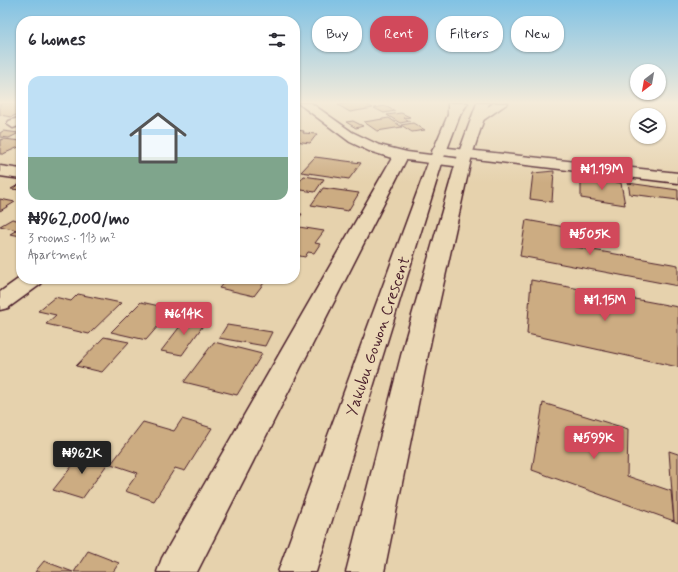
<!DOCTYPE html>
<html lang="en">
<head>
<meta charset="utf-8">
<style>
  body { margin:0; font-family:Mynerve,sans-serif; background:#f7f7f7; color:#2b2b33; height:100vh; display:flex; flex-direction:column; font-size:15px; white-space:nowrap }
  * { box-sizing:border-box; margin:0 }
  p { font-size:13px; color:#7c7c81 }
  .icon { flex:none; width:22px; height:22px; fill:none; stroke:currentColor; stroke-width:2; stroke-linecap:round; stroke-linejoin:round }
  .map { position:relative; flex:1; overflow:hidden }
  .drawer { position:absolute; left:16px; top:16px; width:284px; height:268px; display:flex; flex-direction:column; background:#fff; border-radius:16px; box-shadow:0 1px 3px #0004 }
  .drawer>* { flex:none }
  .top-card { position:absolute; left:312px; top:16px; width:306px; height:36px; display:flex; gap:8px }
  .needle { width:26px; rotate:211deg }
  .tools { position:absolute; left:630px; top:64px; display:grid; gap:8px }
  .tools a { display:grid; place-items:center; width:36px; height:36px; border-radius:50%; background:#fff; box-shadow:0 1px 3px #0004; font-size:20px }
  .price { position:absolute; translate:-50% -34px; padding:0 9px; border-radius:4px; background:#d1495b; color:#fff; font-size:13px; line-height:26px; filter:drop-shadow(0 1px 2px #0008) }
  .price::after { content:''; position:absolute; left:50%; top:24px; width:12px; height:9px; margin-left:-6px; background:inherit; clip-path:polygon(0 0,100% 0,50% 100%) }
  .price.active { background:#222; color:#fff }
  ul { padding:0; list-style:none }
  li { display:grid; align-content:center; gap:8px; height:212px; padding:0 12px }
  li+li { border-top:1px solid #e1e1e2 }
  li span { display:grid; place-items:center; height:124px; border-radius:12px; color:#555 }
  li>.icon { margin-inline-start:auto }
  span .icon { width:72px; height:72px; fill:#fffc; stroke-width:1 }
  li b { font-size:17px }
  h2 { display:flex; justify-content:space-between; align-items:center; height:48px; padding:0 12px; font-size:17px }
  .chip { padding:0 14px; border-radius:16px; background:#fff; box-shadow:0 1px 3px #0004; font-size:14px; line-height:36px }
  .chip.active { background:#d1495b; color:#fff }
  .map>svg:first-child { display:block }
  .building { fill:#ccac82; stroke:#4a1f2b }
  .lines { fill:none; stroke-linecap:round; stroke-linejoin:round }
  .minor-casing { stroke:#4a1f2b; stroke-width:3 }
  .secondary-casing { stroke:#4a1f2b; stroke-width:3 }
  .trunk-casing { stroke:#4a1f2b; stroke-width:3 }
  .minor { fill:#ebd9b6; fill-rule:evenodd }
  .secondary { fill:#ebd9b6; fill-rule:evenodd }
  .trunk { fill:#ebd9b6; fill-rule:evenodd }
  .labels { text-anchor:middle; stroke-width:3.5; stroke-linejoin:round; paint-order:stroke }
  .street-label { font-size:16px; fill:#4a1f2b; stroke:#ebd9b6 }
</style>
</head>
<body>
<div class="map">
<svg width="678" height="572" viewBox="0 0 678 572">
  <rect width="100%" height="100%" fill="#e6d2ad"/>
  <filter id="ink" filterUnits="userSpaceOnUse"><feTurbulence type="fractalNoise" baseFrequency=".025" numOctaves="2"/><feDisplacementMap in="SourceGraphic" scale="8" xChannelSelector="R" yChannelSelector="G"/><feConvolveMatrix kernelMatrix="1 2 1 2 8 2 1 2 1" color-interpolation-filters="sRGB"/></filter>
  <g filter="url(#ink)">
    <g class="building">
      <path d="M 3,103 L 21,103 L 21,113 L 11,117 L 0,115 L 0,104 Z"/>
      <path d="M 353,103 L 363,103 L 373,108 L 350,112 L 338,105 Z"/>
      <path d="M 385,106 L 395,111 L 384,113 L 374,108 Z"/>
      <path d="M 401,113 L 410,117 L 404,118 L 410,121 L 400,123 L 387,115 Z"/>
      <path d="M 389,118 L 402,127 L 377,131 L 364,122 Z"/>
      <path d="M 353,121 L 363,126 L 356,128 L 346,122 Z"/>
      <path d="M 413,123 L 425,130 L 412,132 L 401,125 Z"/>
      <path d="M 295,130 L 304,131 L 303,133 L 317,134 L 310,143 L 295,141 Z"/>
      <path d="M 3,131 L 19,133 L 9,138 L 0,137 L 0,133 Z"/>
      <path d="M 4,139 L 21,141 L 21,146 L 3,154 L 0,154 L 0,140 Z"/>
      <path d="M 315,157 L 361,163 L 349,179 L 301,172 Z"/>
      <path d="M 554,171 L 552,202 L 530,199 L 533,173 Z"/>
      <path d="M 304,176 L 324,179 L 315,192 L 295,189 L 295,182 L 299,182 Z"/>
      <path d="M 581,177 L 621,183 L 625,205 L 581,198 Z"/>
      <path d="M 628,183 L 678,190 L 678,200 L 630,194 Z"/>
      <path d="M 20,184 L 21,190 L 11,189 Z"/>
      <path d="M 323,188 L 359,193 L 348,211 L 311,205 Z"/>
      <path d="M 0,199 L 15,202 L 0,211 Z"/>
      <path d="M 295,213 L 302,214 L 295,224 Z"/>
      <path d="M 12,219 L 21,221 L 21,236 L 10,234 L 17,230 L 0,226 Z"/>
      <path d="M 526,220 L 570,228 L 570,246 L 678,265 L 678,286 L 520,256 Z"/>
      <path d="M 299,227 L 324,231 L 315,243 L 320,244 L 314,253 L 308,252 L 305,257 L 295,255 L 295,232 Z"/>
      <path d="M 227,279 L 267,279 L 254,296 L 219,288 Z"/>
      <path d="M 531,280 L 678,307 L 678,367 L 527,334 Z"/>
      <path d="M 78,294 L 121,303 L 89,334 L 46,324 L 56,315 L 38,311 L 55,297 L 71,301 Z"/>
      <path d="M 141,302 L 173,309 L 146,340 L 111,332 Z"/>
      <path d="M 188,316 L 207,320 L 182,355 L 161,351 Z"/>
      <path d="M 227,325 L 272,332 L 265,346 L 219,338 Z"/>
      <path d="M 104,337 L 129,342 L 102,372 L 76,366 Z"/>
      <path d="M 214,342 L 262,354 L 237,395 L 184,382 Z"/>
      <path d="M 543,403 L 628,429 L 627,476 L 671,491 L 674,521 L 532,470 Z"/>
      <path d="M 182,419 L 212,428 L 185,471 L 175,468 L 154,501 L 125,491 L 138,473 L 111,464 L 143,422 L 174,431 Z"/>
      <path d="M 84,451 L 111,459 L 82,499 L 53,490 Z"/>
      <path d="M 669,451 L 678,454 L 678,523 L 674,521 Z"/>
      <path d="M 88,551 L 119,563 L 113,572 L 74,572 Z"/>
      <path d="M 44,561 L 73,572 L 35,572 Z"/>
    </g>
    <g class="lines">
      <defs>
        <g id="minor">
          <path d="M 298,103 L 311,103 L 352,132 L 379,145 L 407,152 L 454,158 L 459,159 L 461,162 L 459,165 L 454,166 L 406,160 L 197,572 L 157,572 L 162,558 L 392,158 L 369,151 L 350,142 Z"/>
          <path d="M 21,117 L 21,125 L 13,128 L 7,124 L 9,121 Z"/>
          <path d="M 439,147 L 678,173 L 678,183 L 434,154 L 432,151 L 434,148 Z"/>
          <path d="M 0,166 L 21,169 L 21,179 L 0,176 Z"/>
          <path d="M 21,277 L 21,279 L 44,279 L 41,284 L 8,308 L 0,310 L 0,292 Z"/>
        </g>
        <g id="secondary">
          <path d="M 456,103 L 468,103 L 460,115 L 443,160 L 316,572 L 278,572 L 429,160 L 448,115 Z"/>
          <path d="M 477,103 L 489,103 L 472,155 L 431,340 L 384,572 L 346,572 L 405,340 L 458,155 Z"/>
        </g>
        <g id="trunk">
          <path d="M 448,103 L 460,103 L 460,115 L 458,118 L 450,118 L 448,115 Z"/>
          <path d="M 494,103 L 508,103 L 482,121 L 474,121 L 472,118 L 474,115 Z"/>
        </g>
      </defs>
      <use href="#minor" class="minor-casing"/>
      <use href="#secondary" class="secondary-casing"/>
      <use href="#trunk" class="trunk-casing"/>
      <use href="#minor" class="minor"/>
      <use href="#secondary" class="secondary"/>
      <use href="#trunk" class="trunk"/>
    </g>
  </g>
  <linearGradient id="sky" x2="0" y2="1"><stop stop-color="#81c2e4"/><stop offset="0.56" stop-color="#f4ebda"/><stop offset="1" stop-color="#f4ebda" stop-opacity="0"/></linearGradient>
  <rect width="678" height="183" fill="url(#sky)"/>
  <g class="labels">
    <g class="street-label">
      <text transform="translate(377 336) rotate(-71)" y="6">Yakubu Gowon Crescent</text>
    </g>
  </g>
</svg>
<div class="tools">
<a><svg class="needle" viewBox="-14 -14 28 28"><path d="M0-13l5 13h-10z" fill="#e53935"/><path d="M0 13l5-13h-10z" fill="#7c7c81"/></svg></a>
<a><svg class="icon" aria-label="layers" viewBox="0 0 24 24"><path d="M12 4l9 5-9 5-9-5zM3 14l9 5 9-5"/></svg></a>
</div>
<b class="price" style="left:602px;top:191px">₦1.19M</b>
<b class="price" style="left:590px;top:256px">₦505K</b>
<b class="price" style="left:605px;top:322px">₦1.15M</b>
<b class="price" style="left:184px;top:336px">₦614K</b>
<b class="price" style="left:594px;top:460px">₦599K</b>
<b class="price active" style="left:82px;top:475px">₦962K</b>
<div class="top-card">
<a class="chip">Buy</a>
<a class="chip active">Rent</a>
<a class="chip">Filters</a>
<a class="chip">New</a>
</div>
<section class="drawer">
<h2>6 homes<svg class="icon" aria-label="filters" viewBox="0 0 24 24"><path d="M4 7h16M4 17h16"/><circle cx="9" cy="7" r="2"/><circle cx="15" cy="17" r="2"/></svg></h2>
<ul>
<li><span style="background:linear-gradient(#bfe0f5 65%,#7fa58c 0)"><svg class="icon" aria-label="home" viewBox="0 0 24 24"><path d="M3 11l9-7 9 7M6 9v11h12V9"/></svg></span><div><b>₦962,000/mo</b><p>3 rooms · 113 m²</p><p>Apartment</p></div></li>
</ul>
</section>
</div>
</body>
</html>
